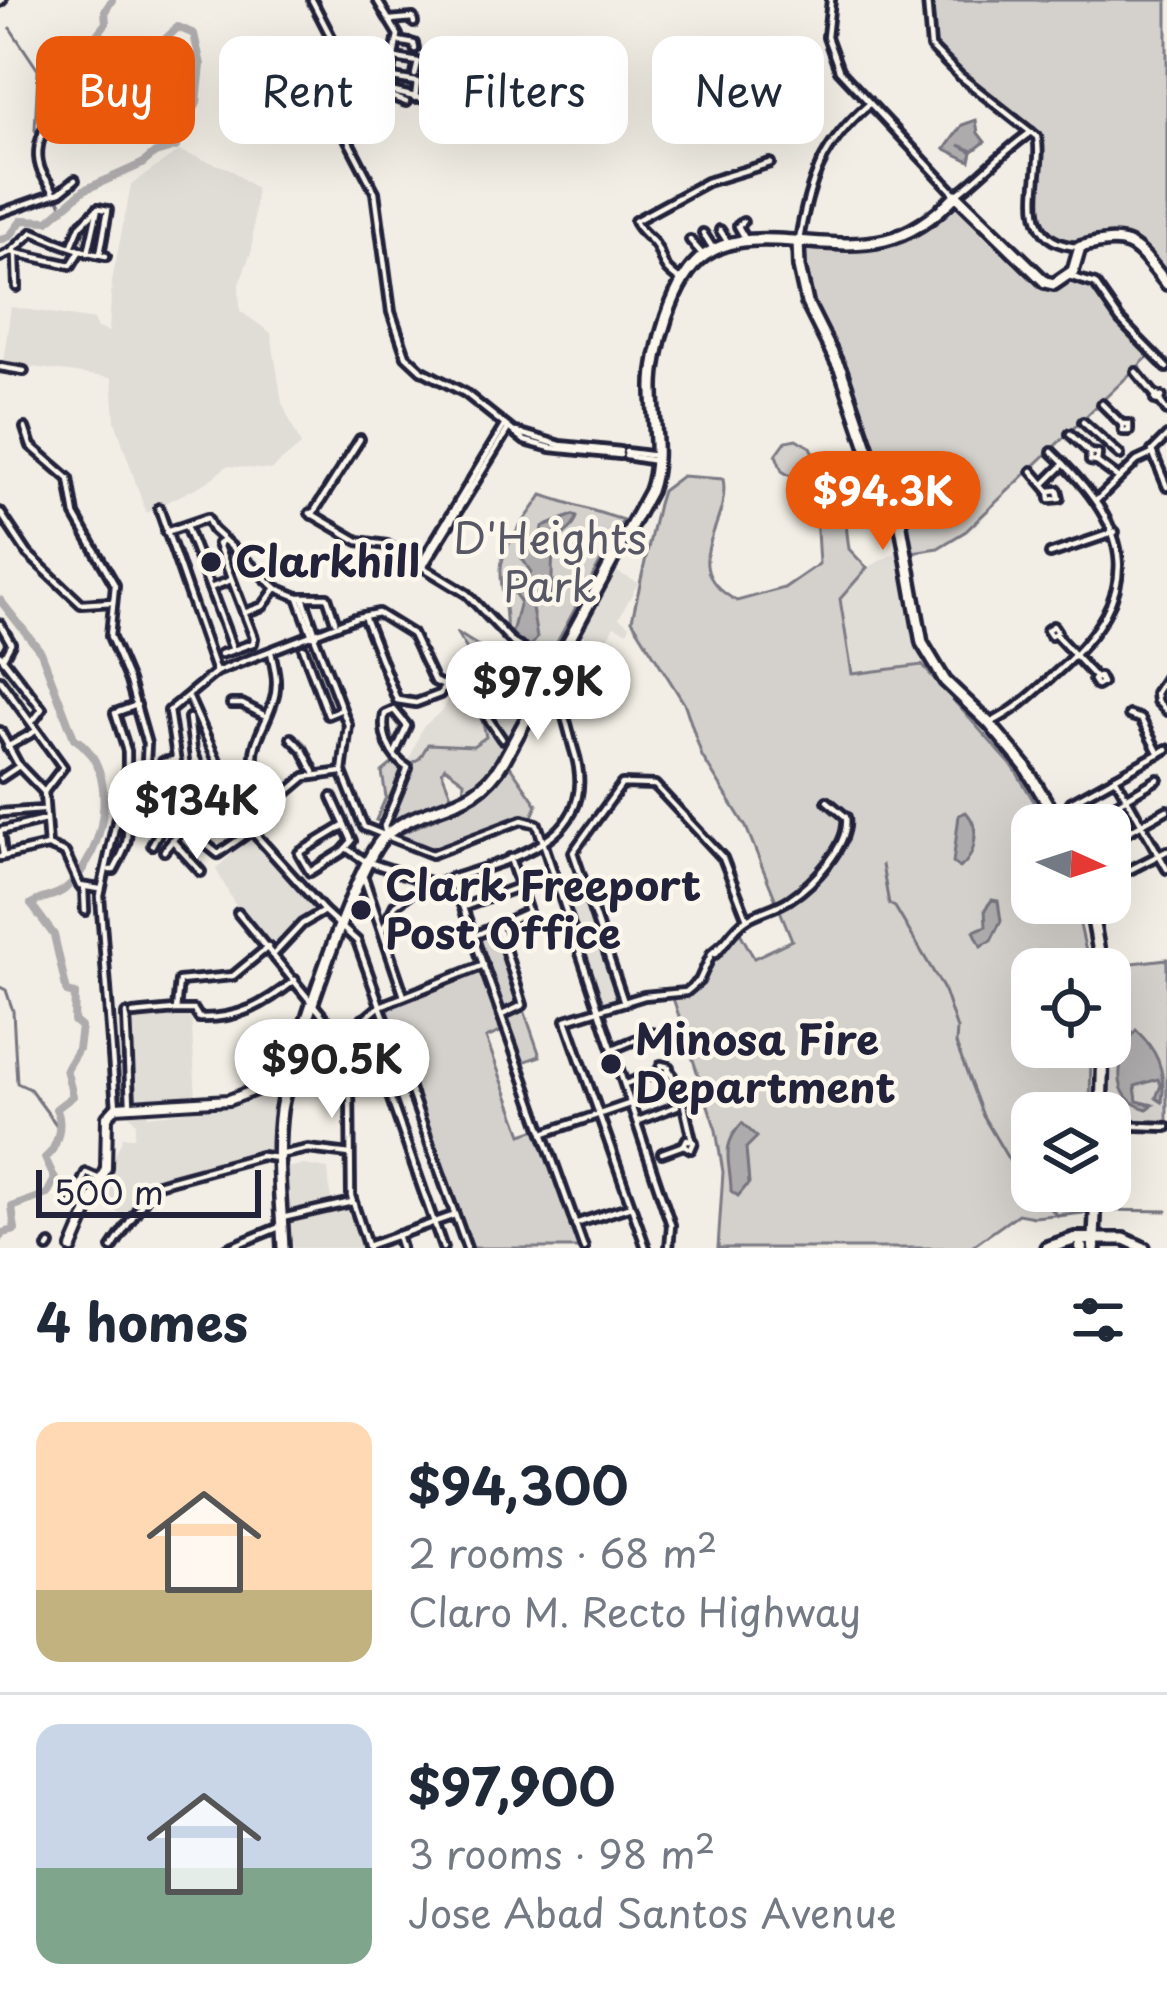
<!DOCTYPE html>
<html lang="en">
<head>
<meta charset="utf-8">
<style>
  body { margin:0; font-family:"Playpen Sans",sans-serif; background:#f6f6f7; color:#1f2937; height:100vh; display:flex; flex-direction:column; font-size:45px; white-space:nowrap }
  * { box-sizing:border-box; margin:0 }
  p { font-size:39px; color:#747a83 }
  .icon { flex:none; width:66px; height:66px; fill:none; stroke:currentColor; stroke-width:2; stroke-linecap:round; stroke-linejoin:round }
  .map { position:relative; height:1248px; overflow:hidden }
  .panel { display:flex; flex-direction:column; background:#fff; flex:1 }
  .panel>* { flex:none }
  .banner { position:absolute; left:36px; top:36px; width:1095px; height:108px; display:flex; gap:24px }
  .needle { width:78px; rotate:93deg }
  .buttons { position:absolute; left:1011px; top:804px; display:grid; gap:24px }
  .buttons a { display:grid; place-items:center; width:120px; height:120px; border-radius:24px; background:#fff; box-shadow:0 12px 48px #0002; font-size:60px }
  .scale { position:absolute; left:36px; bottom:30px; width:225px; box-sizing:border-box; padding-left:12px; border:6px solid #22223b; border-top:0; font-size:33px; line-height:42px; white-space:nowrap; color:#22223b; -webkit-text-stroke:9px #fbf7ec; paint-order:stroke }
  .price { position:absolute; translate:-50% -102px; padding:0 27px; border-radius:42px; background:#fff; color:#222; font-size:39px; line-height:78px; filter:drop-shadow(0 3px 6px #0008) }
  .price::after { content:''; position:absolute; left:50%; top:72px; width:36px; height:27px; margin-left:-18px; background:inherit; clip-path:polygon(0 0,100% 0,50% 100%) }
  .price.current { background:#ea580c; color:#fff }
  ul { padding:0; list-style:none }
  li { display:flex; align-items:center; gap:36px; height:300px; padding:0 36px }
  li+li { border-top:3px solid #e0e1e3 }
  li span { display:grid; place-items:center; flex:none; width:336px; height:240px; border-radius:24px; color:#555 }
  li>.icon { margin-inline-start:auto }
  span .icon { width:144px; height:144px; fill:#fffc; stroke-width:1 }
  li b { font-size:51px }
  h2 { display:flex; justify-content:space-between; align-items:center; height:144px; padding:0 36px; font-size:51px }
  .pill { padding:0 42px; border-radius:24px; background:#fff; box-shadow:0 12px 48px #0002; font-size:42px; line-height:108px }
  .pill.current { background:#ea580c; color:#fff }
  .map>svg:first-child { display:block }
  .built { fill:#e0dcd6 }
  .green { fill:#d4d1cc; stroke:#7b7a84; stroke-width:3 }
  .water { fill:#aeabad; stroke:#76747f; stroke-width:3 }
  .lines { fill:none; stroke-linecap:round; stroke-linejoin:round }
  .stream { stroke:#76747f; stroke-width:3 }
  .river { stroke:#aeabad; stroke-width:8 }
  .minor-casing { stroke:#22223b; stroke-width:14 }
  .tertiary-casing { stroke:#22223b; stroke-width:16 }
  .secondary-casing { stroke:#22223b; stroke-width:18 }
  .primary-casing { stroke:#22223b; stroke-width:20 }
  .minor { stroke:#fbf7ec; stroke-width:4.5 }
  .tertiary { stroke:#fbf7ec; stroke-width:8 }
  .secondary { stroke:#fbf7ec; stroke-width:9 }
  .primary { stroke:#fbf7ec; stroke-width:10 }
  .poi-dot { fill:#22223b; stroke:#fbf7ec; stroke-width:4.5 }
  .labels { text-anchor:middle; stroke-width:9; stroke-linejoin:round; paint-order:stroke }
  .park-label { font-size:42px; fill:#575766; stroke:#fbf7ec }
  .poi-label { font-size:42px; font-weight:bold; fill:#22223b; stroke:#fbf7ec; text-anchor:start }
</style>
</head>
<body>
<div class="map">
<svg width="1167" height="1248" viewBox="0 0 1167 1248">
  <rect width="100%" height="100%" fill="#f2eee5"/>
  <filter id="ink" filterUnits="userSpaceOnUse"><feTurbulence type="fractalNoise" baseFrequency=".00833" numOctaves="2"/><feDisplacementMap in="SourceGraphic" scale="24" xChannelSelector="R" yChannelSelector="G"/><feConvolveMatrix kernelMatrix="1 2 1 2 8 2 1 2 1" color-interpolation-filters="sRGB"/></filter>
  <g filter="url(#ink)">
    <g class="built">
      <path d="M 179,151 L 230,169 L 256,189 L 252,250 L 239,284 L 240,311 L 271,333 L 282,403 L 301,445 L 271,470 L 227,466 L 207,482 L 146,513 L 115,421 L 112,378 L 3,363 L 11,307 L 95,320 L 96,327 L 109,332 L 112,281 L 131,185 Z"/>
      <path d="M 897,552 L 922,665 L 853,675 L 840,599 L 867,568 Z"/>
      <path d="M 615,571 L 638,583 L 619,618 L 630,626 L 627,632 L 614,626 L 603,646 L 581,634 Z"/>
      <path d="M 450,692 L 477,707 L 483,715 L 486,737 L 473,746 L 428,744 L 420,758 L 407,766 L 422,728 L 444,709 Z"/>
      <path d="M 251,835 L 317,909 L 276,950 L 234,903 L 216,869 Z"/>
      <path d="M 575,874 L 619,999 L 605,1004 L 560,879 Z"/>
      <path d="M 191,1012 L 196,1099 L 169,1103 L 168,1098 L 132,1099 L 127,1017 Z"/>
      <path d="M 278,1084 L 272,1152 L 261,1151 L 156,1178 L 143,1186 L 126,1216 L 95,1201 L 123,1137 L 134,1137 L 136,1123 L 125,1110 L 148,1110 L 148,1116 L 216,1108 L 256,1097 L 255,1091 Z"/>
      <path d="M 304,1165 L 328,1169 L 331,1203 L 349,1199 L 367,1248 L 293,1248 L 285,1168 Z"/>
    </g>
    <g class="green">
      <path d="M 929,0 L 1167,0 L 1167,280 C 1156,267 1144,246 1128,240 C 1092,224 1057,273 1036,207 C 1030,187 1042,162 1039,142 L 933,46 Z"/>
      <path d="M 958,202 L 1041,284 L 1057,288 L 1074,278 L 1095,286 L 1120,323 L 1150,355 L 966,531 L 938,548 L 912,552 L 902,507 L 874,459 L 848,377 L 815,310 L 803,248 C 817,244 836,247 852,247 C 898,247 924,231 958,202 Z"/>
      <path d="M 796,439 L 810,447 L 845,517 L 849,549 L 867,568 L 840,599 L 852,674 L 922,665 L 1014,768 L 1048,825 L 1032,825 L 1032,903 L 1075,903 L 1090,969 L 1032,969 L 1032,1047 L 1091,1047 L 1090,1113 L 1032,1113 L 1032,1191 L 1087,1191 L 1086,1212 L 1034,1217 L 1018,1214 L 970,1248 L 718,1248 L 723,1172 L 716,1130 L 673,998 C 695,998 698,986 707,969 C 714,955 729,943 739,931 L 754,958 L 792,940 L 746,827 L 702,756 L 685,705 L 632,620 L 658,504 L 662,491 L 682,476 L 723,479 C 732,525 673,567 737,601 L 784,588 L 819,564 L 816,514 L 806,486 L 782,471 L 776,455 L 786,441 Z"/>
      <path d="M 542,495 L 623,520 L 548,659 L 519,645 L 506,632 C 508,610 501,594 501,573 C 499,547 529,517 542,495 Z"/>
      <path d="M 456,632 L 494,656 L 502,653 L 503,660 L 539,681 C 519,719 502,775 463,794 L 464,781 L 445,767 L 442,772 L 453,800 L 391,825 L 376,820 L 386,797 L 382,772 L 399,758 L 408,766 L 420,758 L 428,744 L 473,746 L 486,737 C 482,711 474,703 450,692 L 450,682 L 468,651 Z"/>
      <path d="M 510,766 L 537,805 L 531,819 L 522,818 L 430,851 L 394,837 L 478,799 Z"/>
      <path d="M 496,929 L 540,1056 L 520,1063 L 476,936 Z"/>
      <path d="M 1167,959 L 1167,1123 L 1110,1121 L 1110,1113 L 1102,1113 L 1106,1047 L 1110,1047 L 1110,969 L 1106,966 Z"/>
      <path d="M 482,967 L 505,1030 L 486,1038 L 522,1134 L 540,1128 L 581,1248 L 468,1248 L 381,1005 Z"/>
    </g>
    <g class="water">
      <path d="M 976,120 L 978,133 L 985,142 L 973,151 L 959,145 L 972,152 L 970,161 L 945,149 L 962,125 Z"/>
      <path d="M 573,515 L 577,517 C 573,531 565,530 558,541 C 547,560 557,585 547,604 L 532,608 L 537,638 L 532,645 L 524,645 L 512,633 L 520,601 L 511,589 L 510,581 L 527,580 L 531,572 L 519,554 L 539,548 L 543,527 Z"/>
      <path d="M 966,812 C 981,828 976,855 960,868 L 953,863 L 959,815 Z"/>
      <path d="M 992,900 L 998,901 L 1001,921 L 991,941 L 981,946 L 974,931 L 986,926 L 985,909 Z"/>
      <path d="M 1136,1030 C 1155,1048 1167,1069 1162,1102 L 1156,1098 L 1161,1085 L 1158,1079 L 1135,1086 L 1137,1101 L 1153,1105 L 1147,1109 C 1107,1098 1118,1056 1136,1030 Z"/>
      <path d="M 742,1123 L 757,1137 L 746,1148 L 749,1183 L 738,1196 L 731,1191 C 731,1163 719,1148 742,1123 Z"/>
    </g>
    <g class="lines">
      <g class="stream">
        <path d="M 10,28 L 38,70 L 35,130 L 40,136"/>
        <path d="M 42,145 L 41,156 L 64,211"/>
        <path d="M 882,865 L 889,904 L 895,907 L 943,988 L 957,1029 L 956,1044 L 983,1116 L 1020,1179 L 1032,1190"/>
        <path d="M 0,987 L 6,990 L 13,1011 L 17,1083 L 30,1089 L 58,1127"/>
        <path d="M 1034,1192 L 1058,1216 L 1092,1212"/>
        <path d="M 1101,1210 L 1167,1211"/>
      </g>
      <g class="river">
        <path d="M 0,240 L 10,236 L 22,220 L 48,221 L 84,190 L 142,164 L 155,153 L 176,147 L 197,103 L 201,65 L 194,34 L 178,27 L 157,47 L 123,50 L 98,33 L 106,23 L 105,11 L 112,0"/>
        <path d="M 0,600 L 41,652 L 74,738 C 123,769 105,857 65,889 C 56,897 41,897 31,904 L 54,935 L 67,992 L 75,994 L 74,1021 L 81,1027 L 78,1049 L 66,1069 L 73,1096 L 56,1109 C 64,1123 57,1149 45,1158 L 55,1179 L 47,1194 L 12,1207 L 15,1230 L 3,1233 L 0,1238"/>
      </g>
      <defs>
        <g id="minor">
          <path d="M 312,0 L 345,64 L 339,123 L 375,192 L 391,312 L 406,356 L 421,370 L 465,393 L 525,441 L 551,448 L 620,455"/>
          <path d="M 831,0 L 827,37 L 839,70 L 956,195 C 983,175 1003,151 1031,132"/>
          <path d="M 927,0 L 931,47 L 960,76 L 1037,137 C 1046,171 1009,244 1080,247"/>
          <path d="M 0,2 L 2,0"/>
          <path d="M 390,20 L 413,18 L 414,23"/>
          <path d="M 398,41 L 414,44 L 415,49"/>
          <path d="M 396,58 L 418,62 L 415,75"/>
          <path d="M 366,77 L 391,74"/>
          <path d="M 392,78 L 417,82 L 415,98"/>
          <path d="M 386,90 L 428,100"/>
          <path d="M 382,93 L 406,102"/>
          <path d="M 54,98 C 51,123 32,141 40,167 C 42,176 51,184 54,193"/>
          <path d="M 341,100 L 382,93 L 390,78 L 398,35 L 377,0"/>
          <path d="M 0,213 L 60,192 L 75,180"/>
          <path d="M 743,222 L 738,226 L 746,240"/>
          <path d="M 720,230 L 729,244"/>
          <path d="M 703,233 L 714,250"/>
          <path d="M 690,240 L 702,254"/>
          <path d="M 799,240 C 809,181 822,145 868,105"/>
          <path d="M 72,245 L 80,226 L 98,208 L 108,210 L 100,254"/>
          <path d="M 11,252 L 33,232 C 57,242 81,252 106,256"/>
          <path d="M 88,253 L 98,208"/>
          <path d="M 16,255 L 17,287"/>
          <path d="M 0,257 L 11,252 L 71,265 L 79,252"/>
          <path d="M 1069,276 L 1095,284 L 1120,320 L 1167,368"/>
          <path d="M 681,281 C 658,264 667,266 656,246 C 650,236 640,233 635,221 L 707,182 L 770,163"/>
          <path d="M 0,367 L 24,371"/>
          <path d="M 1136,372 L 1155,395"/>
          <path d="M 1156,395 L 1162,397 L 1160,401 L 1155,400 Z"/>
          <path d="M 1160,401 L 1167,411"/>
          <path d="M 1102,404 L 1122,424 L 1129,424 L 1129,431 L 1123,431 L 1122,424"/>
          <path d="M 1083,422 L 1120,455"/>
          <path d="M 25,428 L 31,446 L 69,479 L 75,515 L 115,585 L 110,636 L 129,681 L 147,744 L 145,779 L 126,781"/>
          <path d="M 516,432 L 560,445 L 620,451"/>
          <path d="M 1070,434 L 1090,453 L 1090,461 L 1097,462 L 1098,454 L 1090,453"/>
          <path d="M 1167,436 L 1152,451 L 1167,487"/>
          <path d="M 626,452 L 657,456"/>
          <path d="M 626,456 L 656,461"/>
          <path d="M 1097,462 L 1117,477"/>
          <path d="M 1032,471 L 1049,491 L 1050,499 L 1060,498 L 1058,490 L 1049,491"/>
          <path d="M 1044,484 L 1064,464"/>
          <path d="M 1097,500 L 1137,461 L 1152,454"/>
          <path d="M 159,508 L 216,672"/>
          <path d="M 0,512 L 28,554 L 81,604 L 113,602"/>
          <path d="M 310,513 L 358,541 L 387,545 L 467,594 L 513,643 L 553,667"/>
          <path d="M 312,515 L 360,439"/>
          <path d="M 186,526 L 210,588"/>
          <path d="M 166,532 L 207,518 L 213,530 L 276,588 L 298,597 L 327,597 L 335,621"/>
          <path d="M 224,540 L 218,544 L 254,638 L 253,643 L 233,650 L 210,588 L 231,580"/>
          <path d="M 1050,554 L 1115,532"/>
          <path d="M 420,565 L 504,426"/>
          <path d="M 423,567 L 508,429"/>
          <path d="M 298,597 L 312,636"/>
          <path d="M 303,597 L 316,635"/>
          <path d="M 244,613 L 263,606 L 276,588"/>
          <path d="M 364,616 L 397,700 L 416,703 L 440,694 L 444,687"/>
          <path d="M 358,617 L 378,613 L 412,634 L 434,681 L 477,702 L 502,739"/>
          <path d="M 0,624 L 11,643 L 4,656"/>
          <path d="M 1053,626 L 1057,632 L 1051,636 L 1047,630 Z"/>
          <path d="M 1055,634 L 1095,677"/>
          <path d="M 314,636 L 348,725 L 342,772 L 364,827 L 432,854 L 522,820 L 537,824 L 671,1225 L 669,1248"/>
          <path d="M 303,648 L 328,715 L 340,710"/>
          <path d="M 271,652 C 275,669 279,685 273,702 C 260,742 234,760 280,799"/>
          <path d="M 221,654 L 233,650"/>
          <path d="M 0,655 L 42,709 L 33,721"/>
          <path d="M 1167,676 L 1156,693 L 1157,701 L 1167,711"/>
          <path d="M 1099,677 L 1102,683 L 1097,686 L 1093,680 Z"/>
          <path d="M 0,680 L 63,767 L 44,792"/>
          <path d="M 188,696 L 245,823 L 324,911 L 357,941 L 467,1248"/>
          <path d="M 231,704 L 242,704 L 264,715"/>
          <path d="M 1129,715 L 1141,719 L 1159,754"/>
          <path d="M 189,718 L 197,783"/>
          <path d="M 990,723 C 1017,710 1036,691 1057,672 C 1146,591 1134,531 1052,452"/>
          <path d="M 0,731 L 19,766 L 44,792"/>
          <path d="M 291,738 L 303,750 L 314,772"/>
          <path d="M 7,747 L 34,732"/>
          <path d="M 194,754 L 206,781 L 203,785 L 197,783"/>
          <path d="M 1,778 L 19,766"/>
          <path d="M 1116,779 L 1167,869"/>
          <path d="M 129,783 L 142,801"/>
          <path d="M 44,792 L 48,846 L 65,853 L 80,886 L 100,889"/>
          <path d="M 332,797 L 352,841 L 342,852 L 310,872 L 299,853 L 345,825"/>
          <path d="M 161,801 L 163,762 L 175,760"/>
          <path d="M 0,813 L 42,810"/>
          <path d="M 1090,820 L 1158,779"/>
          <path d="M 1059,821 L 1071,802 L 1167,749"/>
          <path d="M 247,826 L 305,777 L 342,772"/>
          <path d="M 0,831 L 45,820"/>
          <path d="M 0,831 L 3,855"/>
          <path d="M 251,831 L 218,854 L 187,829 L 169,711 L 216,672 L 355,618"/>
          <path d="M 159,832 L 169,819"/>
          <path d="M 386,835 L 384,826 L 408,768 C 390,757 381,735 385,714 L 394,710 L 407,726 L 394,755"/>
          <path d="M 172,840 L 201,872"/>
          <path d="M 152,845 L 159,832 L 157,805 L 181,798"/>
          <path d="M 346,848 L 365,861 L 429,882"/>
          <path d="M 164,851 L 185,825"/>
          <path d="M 0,857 L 47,846"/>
          <path d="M 1110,859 L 1126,833 L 1167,810"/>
          <path d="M 110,870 L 114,870 C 126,848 135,831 118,809"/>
          <path d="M 452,877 L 584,1248"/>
          <path d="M 364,878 L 404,996"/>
          <path d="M 1110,880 L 1167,851"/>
          <path d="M 84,888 L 85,911"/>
          <path d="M 464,907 L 521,886"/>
          <path d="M 238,913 L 340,1037"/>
          <path d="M 498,927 L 523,1005 L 502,1015"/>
          <path d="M 383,929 L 395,905 L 411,893 C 480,863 607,855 574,750 C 567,727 564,699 545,683"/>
          <path d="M 474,936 L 528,912 L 510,858"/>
          <path d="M 268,947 L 233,976 L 179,981 L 176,1010 L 194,1010 L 199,1018 C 239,1019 264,1005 295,980"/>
          <path d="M 274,954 L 302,924 L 324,911"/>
          <path d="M 715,954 C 726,943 733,928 747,919 C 760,911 777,908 790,899 C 813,884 850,845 846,817 L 827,801"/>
          <path d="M 624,1002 L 573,852 L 622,784 L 655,785 L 723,858 L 747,919"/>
          <path d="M 126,1014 L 130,1104"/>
          <path d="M 133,1014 L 175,1010"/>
          <path d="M 363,1019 L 443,1248"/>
          <path d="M 613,1049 L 652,1033"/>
          <path d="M 661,1065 L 669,1067 L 666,1075 L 659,1072 Z"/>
          <path d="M 670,1071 L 683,1101 L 692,1140"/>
          <path d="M 289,1077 L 300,1073 L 380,1006 L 484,965"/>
          <path d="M 625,1084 L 659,1072"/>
          <path d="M 350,1086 L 351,1196 L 368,1248"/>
          <path d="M 116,1107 L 100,896 L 127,772 L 127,751 L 115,713 L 137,705"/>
          <path d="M 638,1121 L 677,1106"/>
          <path d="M 1110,1125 L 1167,1127"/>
          <path d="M 544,1133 L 629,1104"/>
          <path d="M 687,1139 L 694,1142 L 691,1149 L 684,1145 Z"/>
          <path d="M 662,1153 L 684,1145"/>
          <path d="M 279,1155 L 308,1149 L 350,1154"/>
          <path d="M 72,1203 L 86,1173 L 102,1180"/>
          <path d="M 282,1218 L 352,1202"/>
          <path d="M 575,1224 L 631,1206"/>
          <path d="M 397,1235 L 401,1248"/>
          <path d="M 367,1246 L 455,1215"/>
          <path d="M 48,1248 L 50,1245"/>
          <path d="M 112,1248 L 154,1185 L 261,1156 L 278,1158"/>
          <path d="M 228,1248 L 282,1226"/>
          <path d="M 646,1248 L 566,1020 L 644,996 L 686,992 L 699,981 L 712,953 L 725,942"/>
        </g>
        <path id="tertiary" d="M 72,1248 L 106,1168 L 107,1117 L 116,1107 L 229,1100 L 289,1077"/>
        <g id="secondary">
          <path d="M 798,241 L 799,267 L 807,303 L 841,371 L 872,462 L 899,515 L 922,643 L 945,681 L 989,723 L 1025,766 L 1060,825"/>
          <path d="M 1090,903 L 1102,969"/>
          <path d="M 1101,1113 L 1103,1047"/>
          <path d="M 1096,1191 L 1094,1239 L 1124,1239 L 1144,1248"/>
          <path d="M 283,1248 C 281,1203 275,1156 281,1110 C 288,1067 356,863 384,837 C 423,801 474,814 504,760 L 650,491 C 662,457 653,425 653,390 C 652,353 673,277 705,255 C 727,240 751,239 776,240 C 855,244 897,257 956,195 L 1045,282 L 1054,284 L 1073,271 L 1080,247 C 1133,233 1135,245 1167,284"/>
        </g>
        <g id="primary">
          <path d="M 1081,1247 L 1082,1248"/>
          <path d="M 1047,1248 L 1075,1239 L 1094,1239 L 1094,1248"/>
        </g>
      </defs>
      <use href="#minor" class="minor-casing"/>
      <use href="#tertiary" class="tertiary-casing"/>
      <use href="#secondary" class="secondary-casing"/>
      <use href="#primary" class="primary-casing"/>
      <use href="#minor" class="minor"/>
      <use href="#tertiary" class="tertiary"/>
      <use href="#secondary" class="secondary"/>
      <use href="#primary" class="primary"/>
    </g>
  </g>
  <g class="poi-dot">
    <circle cx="211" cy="562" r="12"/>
    <circle cx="361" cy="910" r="12"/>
    <circle cx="611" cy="1064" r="12"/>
  </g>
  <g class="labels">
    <g class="park-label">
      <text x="550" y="554">D'Heights<tspan x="550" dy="48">Park</tspan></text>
    </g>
    <g class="poi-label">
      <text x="235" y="577">Clarkhill</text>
      <text x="385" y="901">Clark Freeport<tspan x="385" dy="48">Post Office</tspan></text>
      <text x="635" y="1055">Minosa Fire<tspan x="635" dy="48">Department</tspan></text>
    </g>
  </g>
</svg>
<div class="buttons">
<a><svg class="needle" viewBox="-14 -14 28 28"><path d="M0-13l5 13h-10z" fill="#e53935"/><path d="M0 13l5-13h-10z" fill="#747a83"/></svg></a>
<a><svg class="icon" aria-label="locate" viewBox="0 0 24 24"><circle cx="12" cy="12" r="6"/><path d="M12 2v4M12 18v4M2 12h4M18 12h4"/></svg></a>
<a><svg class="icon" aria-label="layers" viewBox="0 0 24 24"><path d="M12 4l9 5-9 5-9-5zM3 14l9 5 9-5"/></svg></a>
</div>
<div class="scale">500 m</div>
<b class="price current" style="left:883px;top:553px">$94.3K</b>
<b class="price" style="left:538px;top:743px">$97.9K</b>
<b class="price" style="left:197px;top:862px">$134K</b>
<b class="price" style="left:332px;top:1121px">$90.5K</b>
<div class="banner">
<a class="pill current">Buy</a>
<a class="pill">Rent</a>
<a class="pill">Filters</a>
<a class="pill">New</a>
</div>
</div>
<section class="panel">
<h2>4 homes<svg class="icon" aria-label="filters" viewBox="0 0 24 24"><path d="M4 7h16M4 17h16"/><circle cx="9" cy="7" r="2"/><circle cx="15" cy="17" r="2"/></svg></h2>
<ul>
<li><span style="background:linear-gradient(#ffd9b3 70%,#c2b280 0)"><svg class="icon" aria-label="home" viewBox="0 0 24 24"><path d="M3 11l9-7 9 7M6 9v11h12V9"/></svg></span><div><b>$94,300</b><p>2 rooms · 68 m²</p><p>Claro M. Recto Highway</p></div></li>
<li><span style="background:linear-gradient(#c9d6e8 60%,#7fa58c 0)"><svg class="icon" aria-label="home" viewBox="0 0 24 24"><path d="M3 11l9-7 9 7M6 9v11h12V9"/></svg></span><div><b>$97,900</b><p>3 rooms · 98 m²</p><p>Jose Abad Santos Avenue</p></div></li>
</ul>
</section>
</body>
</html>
